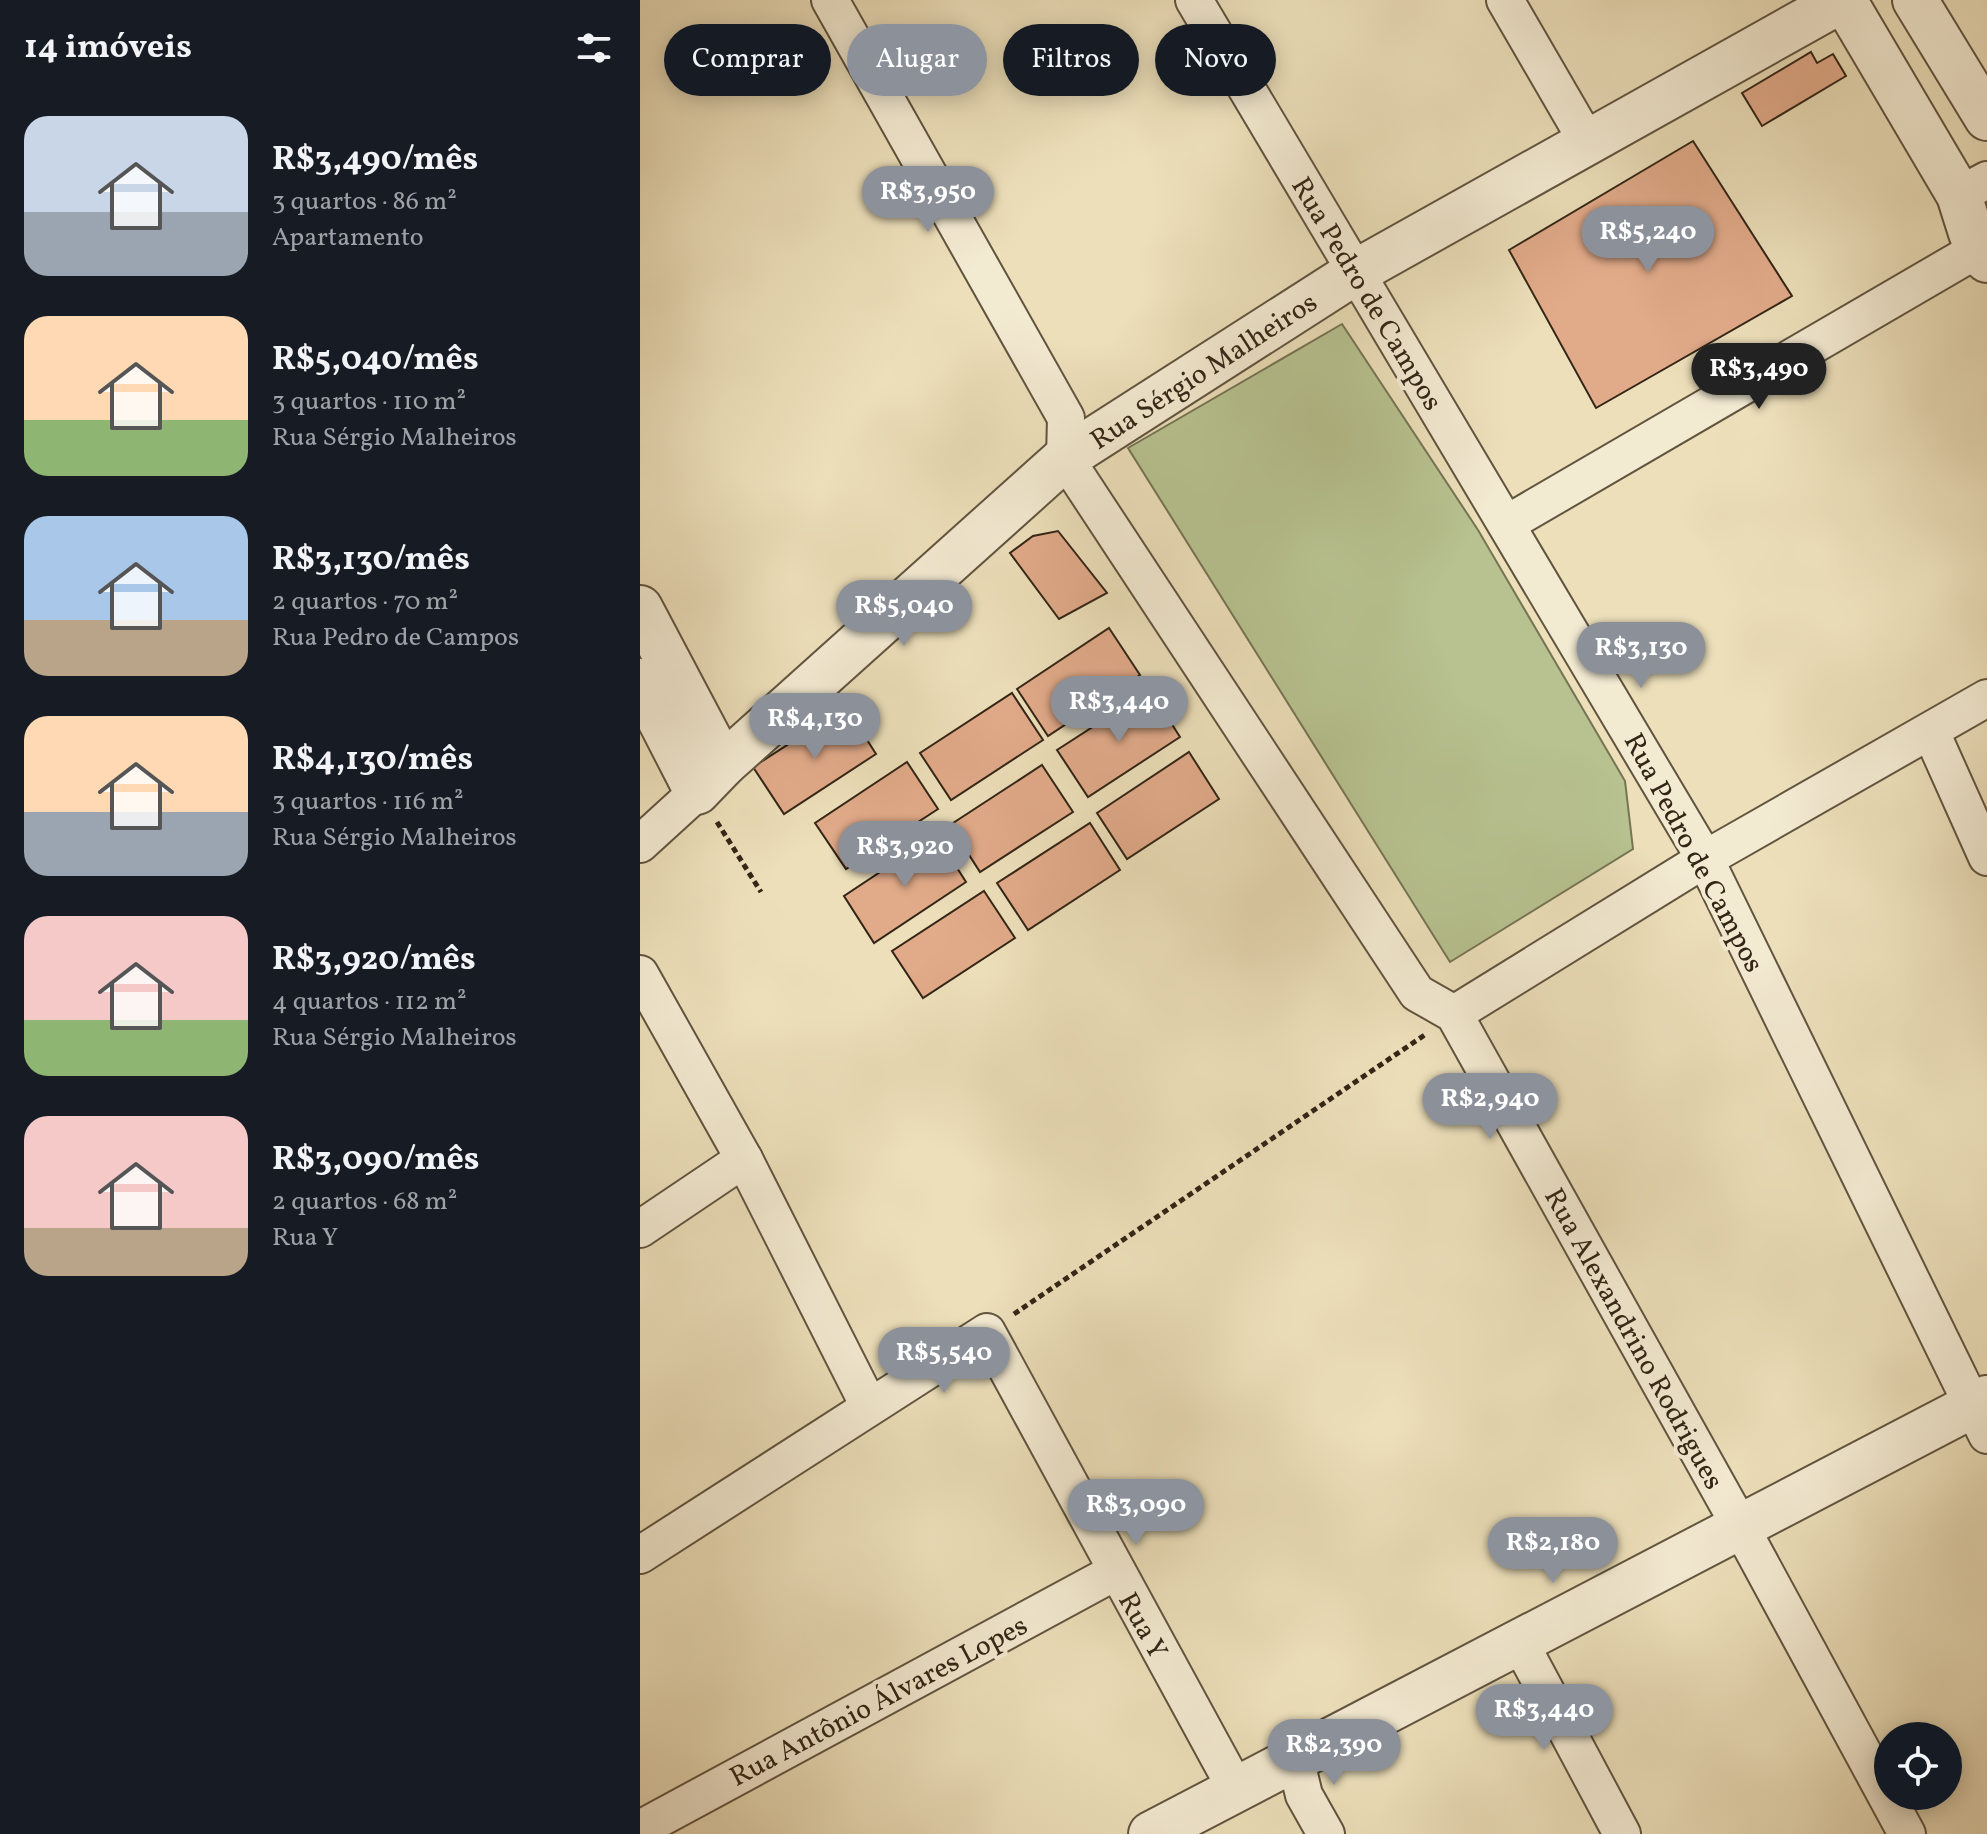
<!DOCTYPE html>
<html lang="pt">
<head>
<meta charset="utf-8">
<style>
  body { margin:0; font-family:Vollkorn,serif; background:#20242c; color:#f1f3f6; height:100vh; display:flex; flex-direction:column; font-size:30px; white-space:nowrap }
  * { box-sizing:border-box; margin:0 }
  p { font-size:26px; color:#9ea1a6 }
  .icon { flex:none; width:44px; height:44px; fill:none; stroke:currentColor; stroke-width:2; stroke-linecap:round; stroke-linejoin:round }
  .map { position:relative; flex:1; overflow:hidden }
  .panel { display:flex; flex-direction:column; background:#171b24; width:640px }
  .panel>* { flex:none }
  .hud { position:absolute; left:24px; top:24px; width:760px; height:72px; display:flex; gap:16px }
  .buttons { position:absolute; left:1234px; top:1722px; display:grid; gap:16px }
  .buttons a { display:grid; place-items:center; width:88px; height:88px; border-radius:50%; background:#171b24; box-shadow:0 4px 20px #0003; font-size:40px }
  .price { position:absolute; translate:-50% -68px; padding:0 18px; border-radius:28px; background:#8c9099; color:#fff; font-size:26px; line-height:52px; filter:drop-shadow(0 2px 4px #0008) }
  .price::after { content:''; position:absolute; left:50%; top:48px; width:24px; height:18px; margin-left:-12px; background:inherit; clip-path:polygon(0 0,100% 0,50% 100%) }
  .price.selected { background:#222; color:#fff }
  ul { padding:0; list-style:none }
  li { display:flex; align-items:center; gap:24px; height:200px; padding:0 24px }
  li span { display:grid; place-items:center; flex:none; width:224px; height:160px; border-radius:24px; color:#555 }
  li>.icon { margin-inline-start:auto }
  span .icon { width:96px; height:96px; fill:#fffc; stroke-width:1 }
  li b { font-size:34px }
  h2 { display:flex; justify-content:space-between; align-items:center; height:96px; padding:0 24px; font-size:34px }
  .pill { padding:0 28px; border-radius:36px; background:#171b24; box-shadow:0 4px 20px #0003; font-size:28px; line-height:72px }
  .pill.selected { background:#8c9099; color:#fff }
  main { display:flex; flex:1; min-height:0 }
  .map>svg:first-child { display:block }
  .green { fill:#b7c290; stroke:#757453; stroke-width:2 }
  .building { fill:#e1aa89; stroke:#332516; stroke-width:2 }
  .lines { fill:none; stroke-linecap:round; stroke-linejoin:round }
  .minor-casing { stroke:#61543f; stroke-width:40 }
  .tertiary-casing { stroke:#61543f; stroke-width:48 }
  .path { stroke:#332516; stroke-width:5; stroke-dasharray:6 4; stroke-linecap:butt }
  .minor { stroke:#f3ead2; stroke-width:36 }
  .tertiary { stroke:#f3ead2; stroke-width:44 }
  .labels { text-anchor:middle; stroke-width:8; stroke-linejoin:round; paint-order:stroke }
  .street-label { font-size:28px; fill:#332516; stroke:#f3ead2 }
</style>
</head>
<body>
<main>
<section class="panel">
<h2>14 imóveis<svg class="icon" aria-label="filters" viewBox="0 0 24 24"><path d="M4 7h16M4 17h16"/><circle cx="9" cy="7" r="2"/><circle cx="15" cy="17" r="2"/></svg></h2>
<ul>
<li><span style="background:linear-gradient(#c9d6e8 60%,#9aa5b1 0)"><svg class="icon" aria-label="home" viewBox="0 0 24 24"><path d="M3 11l9-7 9 7M6 9v11h12V9"/></svg></span><div><b>R$3,490/mês</b><p>3 quartos · 86 m²</p><p>Apartamento</p></div></li>
<li><span style="background:linear-gradient(#ffd9b3 65%,#8fb573 0)"><svg class="icon" aria-label="home" viewBox="0 0 24 24"><path d="M3 11l9-7 9 7M6 9v11h12V9"/></svg></span><div><b>R$5,040/mês</b><p>3 quartos · 110 m²</p><p>Rua Sérgio Malheiros</p></div></li>
<li><span style="background:linear-gradient(#a9c7e8 65%,#b9a48a 0)"><svg class="icon" aria-label="home" viewBox="0 0 24 24"><path d="M3 11l9-7 9 7M6 9v11h12V9"/></svg></span><div><b>R$3,130/mês</b><p>2 quartos · 70 m²</p><p>Rua Pedro de Campos</p></div></li>
<li><span style="background:linear-gradient(#ffd9b3 60%,#9aa5b1 0)"><svg class="icon" aria-label="home" viewBox="0 0 24 24"><path d="M3 11l9-7 9 7M6 9v11h12V9"/></svg></span><div><b>R$4,130/mês</b><p>3 quartos · 116 m²</p><p>Rua Sérgio Malheiros</p></div></li>
<li><span style="background:linear-gradient(#f6c9c9 65%,#8fb573 0)"><svg class="icon" aria-label="home" viewBox="0 0 24 24"><path d="M3 11l9-7 9 7M6 9v11h12V9"/></svg></span><div><b>R$3,920/mês</b><p>4 quartos · 112 m²</p><p>Rua Sérgio Malheiros</p></div></li>
<li><span style="background:linear-gradient(#f6c9c9 70%,#b9a48a 0)"><svg class="icon" aria-label="home" viewBox="0 0 24 24"><path d="M3 11l9-7 9 7M6 9v11h12V9"/></svg></span><div><b>R$3,090/mês</b><p>2 quartos · 68 m²</p><p>Rua Y</p></div></li>
</ul>
</section>
<div class="map">
<svg width="1347" height="1834" viewBox="0 0 1347 1834">
  <rect width="100%" height="100%" fill="#ecdfba"/>
  <filter id="stains"><feTurbulence type="fractalNoise" baseFrequency=".0025" numOctaves="4"/><feColorMatrix values="0 0 0 0 .2 0 0 0 0 .09 0 0 0 0 .02 0 0 0 .5 -.17"/></filter>
  <radialGradient id="worn" r=".72"><stop offset=".6" stop-color="#630" stop-opacity="0"/><stop offset="1" stop-color="#630" stop-opacity=".3"/></radialGradient>
  <path class="green" d="M 702,324 L 838,530 L 985,781 L 993,849 L 810,962 L 488,448 Z"/>
  <g class="building">
    <path d="M 1171,52 L 1177,63 L 1193,54 L 1206,76 L 1122,126 L 1102,93 Z"/>
    <path d="M 1053,141 L 1152,296 L 956,408 L 869,250 Z"/>
    <path d="M 418,531 L 467,593 L 419,619 L 370,553 L 393,536 Z"/>
    <path d="M 469,628 L 500,675 L 408,736 L 377,689 Z"/>
    <path d="M 510,690 L 540,737 L 448,797 L 417,750 Z"/>
    <path d="M 372,693 L 403,740 L 311,800 L 280,753 Z"/>
    <path d="M 206,707 L 236,754 L 144,814 L 113,767 Z"/>
    <path d="M 549,752 L 579,799 L 487,859 L 457,813 Z"/>
    <path d="M 267,762 L 298,809 L 206,869 L 175,823 Z"/>
    <path d="M 402,765 L 433,812 L 340,872 L 310,825 Z"/>
    <path d="M 450,823 L 480,870 L 388,930 L 357,883 Z"/>
    <path d="M 296,835 L 326,882 L 234,943 L 204,896 Z"/>
    <path d="M 344,891 L 375,938 L 283,998 L 252,951 Z"/>
  </g>
  <g class="lines">
    <defs>
      <g id="minor">
        <path d="M 190,0 L 426,418 L 425,458 L 777,993 L 814,1014 L 1100,1526 L 1267,1834"/>
        <path d="M 554,0 L 1065,859 L 1347,1435"/>
        <path d="M 865,0 L 948,143"/>
        <path d="M 1319,195 L 1347,180"/>
        <path d="M 868,523 L 1340,248"/>
        <path d="M 1291,732 L 1347,857"/>
        <path d="M 0,844 L 57,792"/>
        <path d="M 0,974 L 104,1159 L 229,1406"/>
        <path d="M 814,1014 L 1065,859 L 1347,698"/>
        <path d="M 0,1229 L 104,1159"/>
        <path d="M 0,1555 L 347,1332 L 596,1789"/>
        <path d="M 879,1641 L 982,1834"/>
        <path d="M 655,1758 L 664,1795 L 686,1834"/>
        <path d="M 0,1829 L 475,1572"/>
      </g>
      <g id="tertiary">
        <path d="M 1204,0 L 1319,195 L 1331,233 L 1347,260"/>
        <path d="M 1275,0 L 1347,118"/>
        <path d="M 0,608 L 83,765"/>
        <path d="M 0,681 L 57,792 L 83,765 L 425,458 L 714,273 L 1202,0"/>
        <path d="M 511,1834 L 1347,1398"/>
      </g>
    </defs>
    <use href="#minor" class="minor-casing"/>
    <use href="#tertiary" class="tertiary-casing"/>
    <g class="path">
      <path d="M 77,822 L 121,892"/>
      <path d="M 374,1314 L 786,1034"/>
    </g>
    <use href="#minor" class="minor"/>
    <use href="#tertiary" class="tertiary"/>
  </g>
  <g class="labels">
    <g class="street-label">
      <text transform="translate(728 293) rotate(59)" y="10">Rua Pedro de Campos</text>
      <text transform="translate(563 370) rotate(-33)" y="10">Rua Sérgio Malheiros</text>
      <text transform="translate(1055 852) rotate(62)" y="10">Rua Pedro de Campos</text>
      <text transform="translate(995 1338) rotate(61)" y="10">Rua Alexandrino Rodrigues</text>
      <text transform="translate(504 1625) rotate(61)" y="10">Rua Y</text>
      <text transform="translate(238 1700) rotate(-28)" y="10">Rua Antônio Álvares Lopes</text>
    </g>
  </g>
  <rect width="100%" height="100%" filter="url(#stains)"/>
  <rect width="100%" height="100%" fill="url(#worn)"/>
</svg>
<div class="buttons">
<a><svg class="icon" aria-label="locate" viewBox="0 0 24 24"><circle cx="12" cy="12" r="6"/><path d="M12 2v4M12 18v4M2 12h4M18 12h4"/></svg></a>
</div>
<b class="price" style="left:288px;top:234px">R$3,950</b>
<b class="price" style="left:1008px;top:274px">R$5,240</b>
<b class="price selected" style="left:1119px;top:411px">R$3,490</b>
<b class="price" style="left:264px;top:648px">R$5,040</b>
<b class="price" style="left:1001px;top:690px">R$3,130</b>
<b class="price" style="left:479px;top:744px">R$3,440</b>
<b class="price" style="left:175px;top:761px">R$4,130</b>
<b class="price" style="left:265px;top:889px">R$3,920</b>
<b class="price" style="left:850px;top:1141px">R$2,940</b>
<b class="price" style="left:304px;top:1395px">R$5,540</b>
<b class="price" style="left:496px;top:1547px">R$3,090</b>
<b class="price" style="left:913px;top:1585px">R$2,180</b>
<b class="price" style="left:904px;top:1752px">R$3,440</b>
<b class="price" style="left:694px;top:1787px">R$2,390</b>
<div class="hud">
<a class="pill">Comprar</a>
<a class="pill selected">Alugar</a>
<a class="pill">Filtros</a>
<a class="pill">Novo</a>
</div>
</div>
</main>
</body>
</html>
